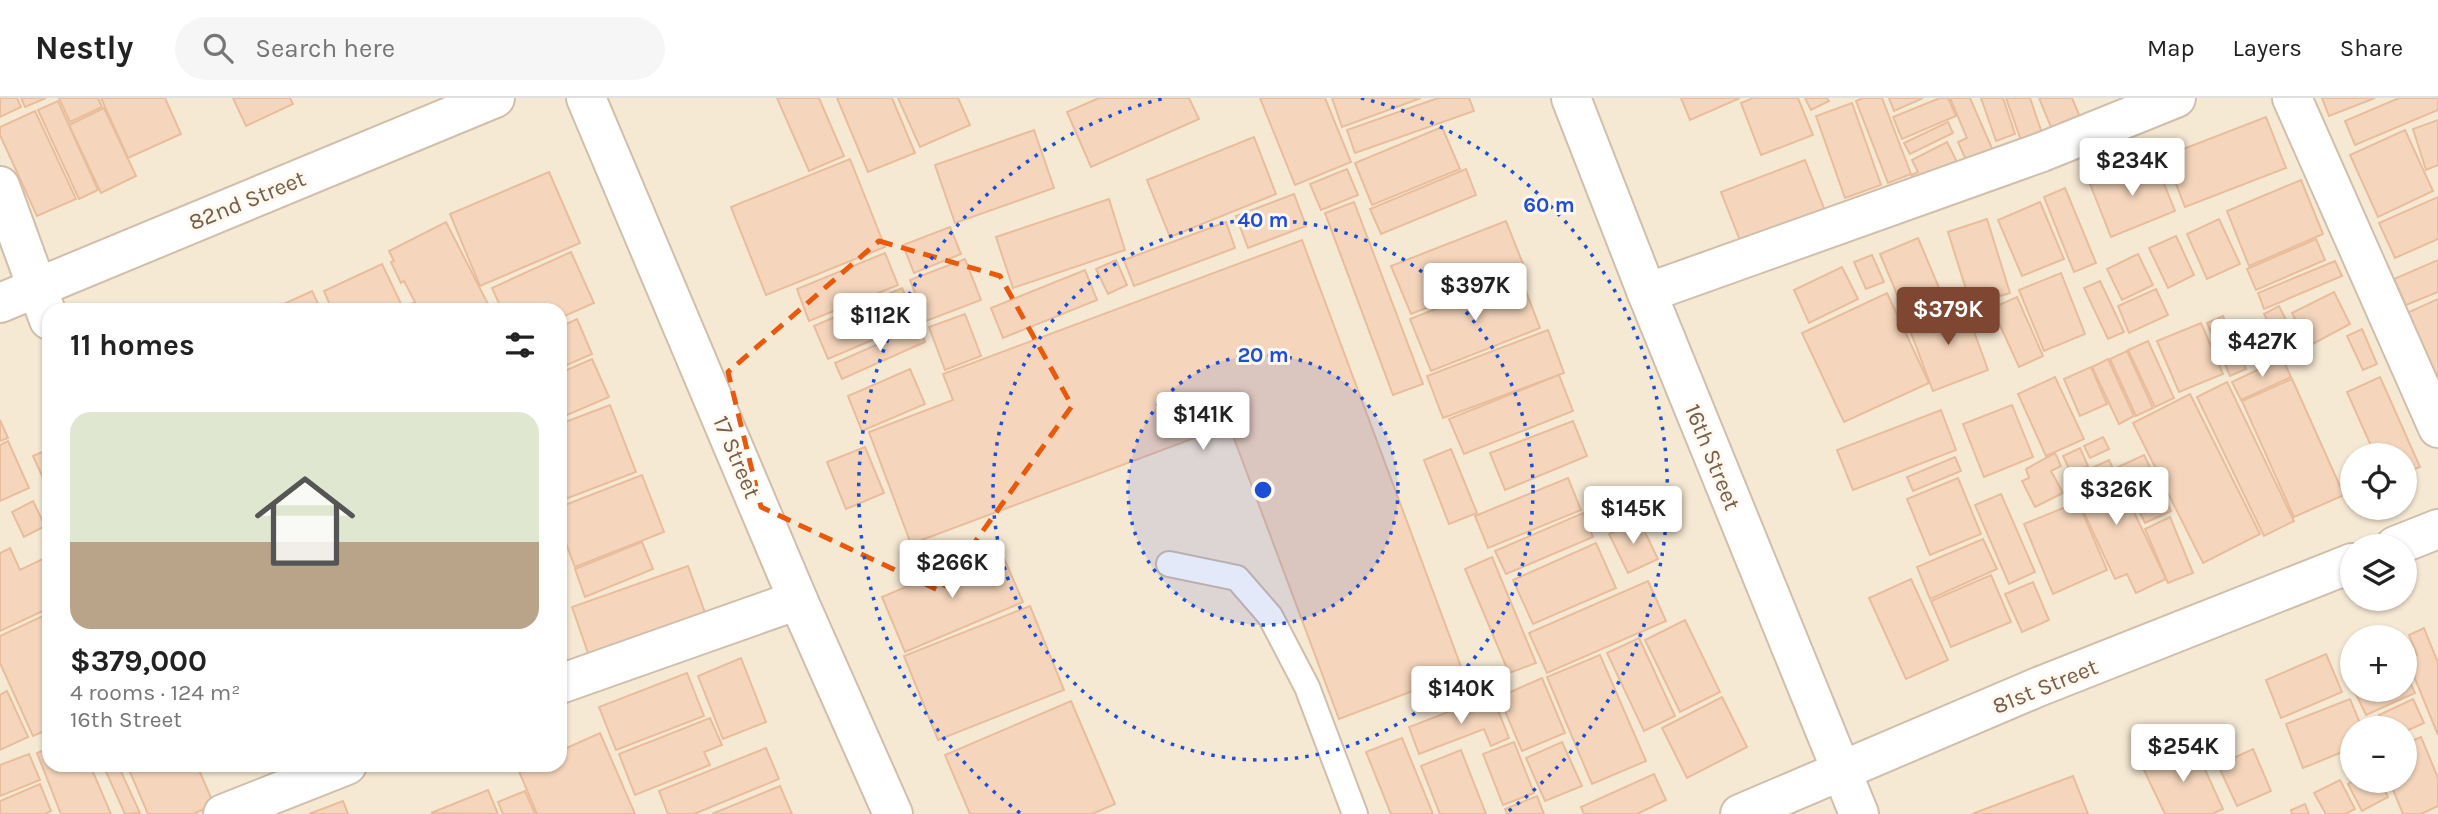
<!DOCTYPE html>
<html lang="en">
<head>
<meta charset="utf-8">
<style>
  body { margin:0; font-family:Karla,sans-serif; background:#f6f6f6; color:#222; height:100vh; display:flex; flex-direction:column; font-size:26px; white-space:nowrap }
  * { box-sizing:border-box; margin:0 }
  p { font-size:23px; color:#767676 }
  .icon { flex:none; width:38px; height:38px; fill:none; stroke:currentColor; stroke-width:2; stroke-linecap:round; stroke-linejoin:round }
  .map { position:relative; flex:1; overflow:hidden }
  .drawer { position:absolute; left:42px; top:205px; width:525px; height:469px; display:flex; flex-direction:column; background:#fff; border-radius:21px; box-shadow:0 2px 5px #0004 }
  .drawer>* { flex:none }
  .controls { position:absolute; left:2340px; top:345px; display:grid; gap:14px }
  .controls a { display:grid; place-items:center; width:77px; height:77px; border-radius:50%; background:#fff; box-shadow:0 2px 5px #0004; font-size:35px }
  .price { position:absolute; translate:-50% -60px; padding:0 16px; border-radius:7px; background:#fff; color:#222; font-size:23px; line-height:46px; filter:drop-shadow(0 2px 4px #0008) }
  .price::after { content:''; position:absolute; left:50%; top:42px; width:21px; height:16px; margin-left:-10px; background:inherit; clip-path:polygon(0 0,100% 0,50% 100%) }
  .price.active { background:#7f4631; color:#fff }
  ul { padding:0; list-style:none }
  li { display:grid; align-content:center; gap:14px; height:371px; padding:0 28px }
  li span { display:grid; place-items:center; height:217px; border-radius:21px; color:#555 }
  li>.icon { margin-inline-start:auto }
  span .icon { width:126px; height:126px; fill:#fffc; stroke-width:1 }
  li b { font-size:30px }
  h2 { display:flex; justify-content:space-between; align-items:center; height:84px; padding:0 28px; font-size:30px }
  header { display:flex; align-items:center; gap:42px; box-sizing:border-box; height:98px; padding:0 35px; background:#fff; border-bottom:2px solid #e0e0e0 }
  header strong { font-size:33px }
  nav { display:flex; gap:38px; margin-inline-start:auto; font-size:24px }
  .search { width:490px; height:63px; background:#f6f6f6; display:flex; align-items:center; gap:18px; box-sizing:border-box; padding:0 24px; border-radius:38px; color:#767676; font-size:26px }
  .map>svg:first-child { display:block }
  .residential { fill:#f6e9d4; fill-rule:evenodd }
  .building { fill:#f5d6bc; stroke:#e9bd9b; stroke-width:2 }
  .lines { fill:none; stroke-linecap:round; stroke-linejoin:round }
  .service-casing { stroke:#d1beab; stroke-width:28 }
  .minor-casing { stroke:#d1beab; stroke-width:42 }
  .tertiary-casing { stroke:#d1beab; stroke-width:42 }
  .service { stroke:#fff; stroke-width:24 }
  .minor { stroke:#fff; stroke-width:38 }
  .tertiary { stroke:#fff; stroke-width:38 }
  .marked { fill:none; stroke:#e8590c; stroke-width:5; stroke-dasharray:14 9; stroke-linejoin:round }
  .ring { fill:none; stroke:#1d4ed8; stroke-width:3.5; stroke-dasharray:3.5 7 }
  .labels { text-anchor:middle; stroke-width:6; stroke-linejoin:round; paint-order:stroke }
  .street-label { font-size:23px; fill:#7a5d49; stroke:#fff9ef }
  .centre { fill:#1d4ed8; stroke:#fff9ef; stroke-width:3.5 }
  .ring-label { font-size:21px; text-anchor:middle; font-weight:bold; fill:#1d4ed8; stroke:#fff9ef; stroke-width:6; stroke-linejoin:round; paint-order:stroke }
</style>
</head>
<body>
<header>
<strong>Nestly</strong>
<div class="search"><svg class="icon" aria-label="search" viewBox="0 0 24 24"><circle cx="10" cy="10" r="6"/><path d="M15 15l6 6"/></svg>Search here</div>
<nav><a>Map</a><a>Layers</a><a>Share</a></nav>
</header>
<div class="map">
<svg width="2438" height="716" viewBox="0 0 2438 716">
  <rect width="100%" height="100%" fill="#fef6e7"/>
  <path class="residential" d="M 0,0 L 2438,0 L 2438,716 L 0,716 ZM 49,212 L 560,212 L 560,667 L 49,667 ZM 2352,357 L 2404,357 L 2404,410 L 2352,410 ZM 2352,448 L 2404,448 L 2404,500 L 2352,500 ZM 2352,539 L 2404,539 L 2404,592 L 2352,592 ZM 2352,630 L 2404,630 L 2404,682 L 2352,682 Z"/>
  <g class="building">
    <path d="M 0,0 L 17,0 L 21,9 L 0,19 Z"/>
    <path d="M 21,0 L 46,0 L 25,9 Z"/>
    <path d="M 59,0 L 98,0 L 102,9 L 70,24 Z"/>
    <path d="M 101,0 L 165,0 L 181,36 L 128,60 Z"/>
    <path d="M 233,0 L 290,0 L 293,6 L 246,28 Z"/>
    <path d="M 777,0 L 819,0 L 844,58 L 809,73 Z"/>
    <path d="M 837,0 L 892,0 L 915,55 L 868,74 Z"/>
    <path d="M 898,0 L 958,0 L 970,27 L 920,49 Z"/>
    <path d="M 1099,0 L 1189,0 L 1199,21 L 1091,69 L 1067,14 Z"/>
    <path d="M 1260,0 L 1325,0 L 1351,64 L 1295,87 Z"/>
    <path d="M 1332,0 L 1421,0 L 1342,29 Z"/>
    <path d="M 1438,0 L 1469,0 L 1474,13 L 1355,55 L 1347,32 Z"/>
    <path d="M 1681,0 L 1740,0 L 1690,22 Z"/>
    <path d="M 1753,0 L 1798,0 L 1813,37 L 1761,57 L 1741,5 Z"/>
    <path d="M 1805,0 L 1827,0 L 1829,3 L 1811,12 Z"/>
    <path d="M 1863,0 L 1882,0 L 1911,76 L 1888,85 L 1856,3 Z"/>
    <path d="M 1889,0 L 1923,0 L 1894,13 Z"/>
    <path d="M 1940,0 L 1948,0 L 1956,18 L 1902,41 L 1893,19 Z"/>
    <path d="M 1950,0 L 1970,0 L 1994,55 L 1968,67 L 1958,44 L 1967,40 Z"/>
    <path d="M 1981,0 L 2003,0 L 2015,36 L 1996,43 Z"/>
    <path d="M 2006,0 L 2030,0 L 2043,38 L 2022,45 Z"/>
    <path d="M 2039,0 L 2072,0 L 2083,26 L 2055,39 Z"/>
    <path d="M 2322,0 L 2375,0 L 2329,18 Z"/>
    <path d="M 2399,0 L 2438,0 L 2438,12 L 2355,47 L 2345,23 Z"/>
    <path d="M 58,3 L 98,92 L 79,101 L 38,12 Z"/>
    <path d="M 1852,5 L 1881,87 L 1845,100 L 1816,18 Z"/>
    <path d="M 104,10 L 136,78 L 101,95 L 69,27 Z"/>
    <path d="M 35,13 L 76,101 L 37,118 L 0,37 L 0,29 Z"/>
    <path d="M 2266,19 L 2286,70 L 2185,109 L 2165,58 Z"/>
    <path d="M 2438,22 L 2438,67 L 2426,72 L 2413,31 Z"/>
    <path d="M 1948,24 L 1953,35 L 1910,56 L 1904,45 Z"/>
    <path d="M 1442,29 L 1460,71 L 1372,107 L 1355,65 Z"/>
    <path d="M 1034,32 L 1054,90 L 955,125 L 935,67 Z"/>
    <path d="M 2405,32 L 2433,93 L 2378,119 L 2350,57 Z"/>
    <path d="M 1254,39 L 1276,96 L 1170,139 L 1147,82 Z"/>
    <path d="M 1947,44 L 1961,72 L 1920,93 L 1911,77 L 1918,74 L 1912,62 Z"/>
    <path d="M 850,61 L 885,149 L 766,197 L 731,109 Z"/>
    <path d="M 2154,61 L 2175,113 L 2111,139 L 2090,86 Z"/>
    <path d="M 1805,62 L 1827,118 L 1743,150 L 1721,94 Z"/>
    <path d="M 1347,71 L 1358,97 L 1321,112 L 1310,86 Z"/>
    <path d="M 1466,71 L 1476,97 L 1381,136 L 1370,111 Z"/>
    <path d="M 549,74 L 580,145 L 480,188 L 450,116 Z"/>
    <path d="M 2301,82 L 2323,136 L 2249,168 L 2227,113 Z"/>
    <path d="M 2065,90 L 2096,165 L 2074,174 L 2044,99 Z"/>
    <path d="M 1294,96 L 1306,128 L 1248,150 L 1236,118 Z"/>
    <path d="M 2438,99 L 2438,141 L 2395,160 L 2379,125 Z"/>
    <path d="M 1109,101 L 1125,152 L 1013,190 L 996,139 Z"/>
    <path d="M 1354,104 L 1423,286 L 1393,297 L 1325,115 Z"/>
    <path d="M 2040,104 L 2064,161 L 2022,178 L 1998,122 Z"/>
    <path d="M 1987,121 L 2010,195 L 1971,207 L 1948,134 Z"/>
    <path d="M 2219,121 L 2240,166 L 2207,181 L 2187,136 Z"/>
    <path d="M 1506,123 L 1525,171 L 1411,216 L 1391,168 Z"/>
    <path d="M 446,124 L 491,212 L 412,212 L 409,207 L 415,204 L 404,183 L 401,185 L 391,164 L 394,163 L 389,153 Z"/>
    <path d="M 1226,124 L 1235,150 L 1134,188 L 1124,162 Z"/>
    <path d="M 950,129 L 961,156 L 914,175 L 903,147 Z"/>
    <path d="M 2176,138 L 2194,177 L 2168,190 L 2149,150 Z"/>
    <path d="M 1918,140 L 1945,204 L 1907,220 L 1880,156 Z"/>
    <path d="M 2316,141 L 2325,162 L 2256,192 L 2247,171 Z"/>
    <path d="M 1302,142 L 1463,574 L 1339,621 L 1229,327 L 911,446 L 869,334 L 953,302 L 943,276 Z"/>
    <path d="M 571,154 L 594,205 L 560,220 L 560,212 L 502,212 L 492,190 Z"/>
    <path d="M 885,155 L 898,187 L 809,223 L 797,191 Z"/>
    <path d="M 2138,156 L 2153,187 L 2122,202 L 2107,171 Z"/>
    <path d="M 1872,157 L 1884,184 L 1866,191 L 1854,164 Z"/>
    <path d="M 965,161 L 981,202 L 926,223 L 910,182 Z"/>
    <path d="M 1116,162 L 1127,187 L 1108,196 L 1096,171 Z"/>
    <path d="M 2438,162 L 2438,194 L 2406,207 L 2394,181 Z"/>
    <path d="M 2335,163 L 2342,178 L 2264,211 L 2258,195 Z"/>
    <path d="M 382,166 L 404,212 L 332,212 L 324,193 Z"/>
    <path d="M 1842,169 L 1858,201 L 1809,225 L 1794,192 Z"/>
    <path d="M 1085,172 L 1097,202 L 1003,240 L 991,210 Z"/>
    <path d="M 2061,175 L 2085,236 L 2044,253 L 2019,192 Z"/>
    <path d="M 1520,178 L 1540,230 L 1431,273 L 1410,221 Z"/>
    <path d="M 2100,183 L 2124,234 L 2108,241 L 2084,190 Z"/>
    <path d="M 902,190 L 917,223 L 828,261 L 814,228 Z"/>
    <path d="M 2156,191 L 2168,217 L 2129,235 L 2118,208 Z"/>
    <path d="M 312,193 L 321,212 L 271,212 Z"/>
    <path d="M 2334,194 L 2350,226 L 2309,248 L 2292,215 Z"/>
    <path d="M 1887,195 L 1929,285 L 1844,324 L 1802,235 Z"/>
    <path d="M 2017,199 L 2043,258 L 2019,269 L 1992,210 Z"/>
    <path d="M 2438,201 L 2438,285 L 2407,215 Z"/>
    <path d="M 1964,206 L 1988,272 L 1933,293 L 1908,227 Z"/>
    <path d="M 2279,208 L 2301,252 L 2286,259 L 2264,216 Z"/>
    <path d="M 965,216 L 981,258 L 945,272 L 929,229 Z"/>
    <path d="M 2223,218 L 2246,271 L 2230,278 L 2207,225 Z"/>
    <path d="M 577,221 L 592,256 L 560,270 L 560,229 Z"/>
    <path d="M 2201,225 L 2223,276 L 2179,294 L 2157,243 Z"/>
    <path d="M 919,228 L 925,244 L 842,281 L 835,265 Z"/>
    <path d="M 2362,231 L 2377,266 L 2363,272 L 2347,238 Z"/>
    <path d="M 1548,232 L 1564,275 L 1443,320 L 1427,278 Z"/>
    <path d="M 2148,243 L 2174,300 L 2155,309 L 2128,252 Z"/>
    <path d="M 2127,253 L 2153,310 L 2136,318 L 2110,261 Z"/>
    <path d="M 2282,260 L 2291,279 L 2241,302 L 2232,284 Z"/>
    <path d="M 592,261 L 609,299 L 560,320 L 560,275 Z"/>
    <path d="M 2108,261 L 2134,318 L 2119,326 L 2092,269 Z"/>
    <path d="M 2091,269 L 2107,306 L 2080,318 L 2064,281 Z"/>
    <path d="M 910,271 L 925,306 L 862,333 L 848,298 Z"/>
    <path d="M 1559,277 L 1573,313 L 1464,356 L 1449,321 Z"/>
    <path d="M 2055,279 L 2084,341 L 2046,358 L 2018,296 Z"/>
    <path d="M 2380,279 L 2420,369 L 2404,375 L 2404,357 L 2375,357 L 2347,294 Z"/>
    <path d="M 2292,281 L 2344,397 L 2294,419 L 2242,303 Z"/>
    <path d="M 2227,284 L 2294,423 L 2264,438 L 2197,299 Z"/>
    <path d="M 2190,296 L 2260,436 L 2203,465 L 2133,325 Z"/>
    <path d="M 610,307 L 636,374 L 560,403 L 560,326 Z"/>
    <path d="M 2012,307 L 2033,359 L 1984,379 L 1963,326 Z"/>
    <path d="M 1941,312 L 1956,352 L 1853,392 L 1837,352 Z"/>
    <path d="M 0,322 L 8,340 L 0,343 Z"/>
    <path d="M 1573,323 L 1587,358 L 1505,392 L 1490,355 Z"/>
    <path d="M 2103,339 L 2109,351 L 2090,360 L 2084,348 Z"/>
    <path d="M 8,343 L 29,390 L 0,403 L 0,347 Z"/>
    <path d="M 865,349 L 884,395 L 846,411 L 827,364 Z"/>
    <path d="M 2080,350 L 2088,368 L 2071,375 L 2063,358 Z"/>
    <path d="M 49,351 L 49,393 L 33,358 Z"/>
    <path d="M 1451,351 L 1477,415 L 1449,426 L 1424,362 Z"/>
    <path d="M 2055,355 L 2061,368 L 2051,373 L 2063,395 L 2035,409 L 2022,383 L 2029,380 L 2026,371 Z"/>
    <path d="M 2144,357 L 2171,413 L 2145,425 L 2118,369 Z"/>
    <path d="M 1955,359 L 1961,373 L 1913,393 L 1907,379 Z"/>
    <path d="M 2109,362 L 2166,481 L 2136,495 L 2127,476 L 2115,481 L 2068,381 Z"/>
    <path d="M 642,377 L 664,434 L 575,469 L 560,430 L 560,409 Z"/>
    <path d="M 1568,380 L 1581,412 L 1488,450 L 1475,418 Z"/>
    <path d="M 1958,380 L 1981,436 L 1930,457 L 1907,401 Z"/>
    <path d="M 2001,396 L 2035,474 L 2009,486 L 1975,407 Z"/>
    <path d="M 33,403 L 45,428 L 24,439 L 12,414 Z"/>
    <path d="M 2078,404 L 2107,472 L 2053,496 L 2024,426 Z"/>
    <path d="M 1583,415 L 1593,439 L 1506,476 L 1495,453 Z"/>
    <path d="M 2170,419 L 2193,475 L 2168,485 L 2145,431 Z"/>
    <path d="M 1639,422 L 1658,461 L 1628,475 L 1609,436 Z"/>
    <path d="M 1983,441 L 1997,471 L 1930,501 L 1917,469 Z"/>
    <path d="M 642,444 L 653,471 L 585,499 L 575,471 Z"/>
    <path d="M 1596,445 L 1616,490 L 1533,526 L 1513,482 Z"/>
    <path d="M 999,449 L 1023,504 L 905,554 L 882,499 Z"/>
    <path d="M 10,450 L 20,472 L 49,458 L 49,510 L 0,533 L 0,455 Z"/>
    <path d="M 1492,459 L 1536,565 L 1509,575 L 1465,471 Z"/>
    <path d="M 688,468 L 711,531 L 594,572 L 572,509 Z"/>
    <path d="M 1991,477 L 2011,524 L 1951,549 L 1931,503 Z"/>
    <path d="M 1911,481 L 1948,562 L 1906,581 L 1869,500 Z"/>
    <path d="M 1648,483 L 1666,523 L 1547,575 L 1529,535 Z"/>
    <path d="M 2033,484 L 2049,522 L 2022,534 L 2005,496 Z"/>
    <path d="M 1030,508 L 1064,592 L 938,642 L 904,558 Z"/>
    <path d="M 45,517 L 49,526 L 49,631 L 33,638 L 0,565 L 0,538 Z"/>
    <path d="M 1685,522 L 1720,594 L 1680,614 L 1645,542 Z"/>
    <path d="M 2424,530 L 2438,565 L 2438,637 L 2407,561 L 2417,557 L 2409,537 Z"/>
    <path d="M 1639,540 L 1675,618 L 1644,633 L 1607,555 Z"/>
    <path d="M 2326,556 L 2342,594 L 2281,620 L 2266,582 Z"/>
    <path d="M 1600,557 L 1646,663 L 1592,686 L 1547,579 Z"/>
    <path d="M 2352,558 L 2352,586 L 2342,562 Z"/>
    <path d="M 741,560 L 766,624 L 723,641 L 698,578 Z"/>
    <path d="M 2404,571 L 2415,595 L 2366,617 L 2354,592 L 2404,592 Z"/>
    <path d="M 687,575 L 704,618 L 616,652 L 599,609 Z"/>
    <path d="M 1542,580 L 1565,635 L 1522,653 L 1499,599 Z"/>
    <path d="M 7,593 L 28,639 L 0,652 L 0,597 Z"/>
    <path d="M 1492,597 L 1509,640 L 1491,648 L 1484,631 L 1419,656 L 1409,629 Z"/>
    <path d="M 1722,599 L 1747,649 L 1687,680 L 1662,630 Z"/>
    <path d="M 2350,601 L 2362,630 L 2352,630 L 2352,650 L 2303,670 L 2286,626 Z"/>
    <path d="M 2413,601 L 2424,625 L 2404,634 L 2404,630 L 2385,630 L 2379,617 Z"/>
    <path d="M 1071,603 L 1115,706 L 1092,716 L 970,716 L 945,657 Z"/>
    <path d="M 710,620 L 722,647 L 704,654 L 710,667 L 635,697 L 619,656 Z"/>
    <path d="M 600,635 L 635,716 L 537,716 L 518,671 L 527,667 L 560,667 L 560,653 Z"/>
    <path d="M 2421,639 L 2438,680 L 2438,708 L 2421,716 L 2403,716 L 2389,682 L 2404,682 L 2404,646 Z"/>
    <path d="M 1402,640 L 1433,716 L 1391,716 L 1366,654 Z"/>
    <path d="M 1514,644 L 1534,695 L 1503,707 L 1483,656 Z"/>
    <path d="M 1562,644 L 1582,688 L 1545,703 L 1526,660 Z"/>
    <path d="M 2193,645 L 2223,711 L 2212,716 L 2165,716 L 2142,668 Z"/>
    <path d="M 49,650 L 49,667 L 90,667 L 111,716 L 61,716 L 37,655 Z"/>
    <path d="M 766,650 L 779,681 L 694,716 L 668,716 L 659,693 Z"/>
    <path d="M 2253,651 L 2271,693 L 2237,708 L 2218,667 Z"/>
    <path d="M 1461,652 L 1486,716 L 1440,716 L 1421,668 Z"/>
    <path d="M 29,656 L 40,682 L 0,698 L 0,667 Z"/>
    <path d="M 103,667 L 118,667 L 140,715 L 125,716 Z"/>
    <path d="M 127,667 L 197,667 L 214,707 L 193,716 L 148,716 Z"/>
    <path d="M 1654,676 L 1666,702 L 1637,716 L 1584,716 L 1581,709 Z"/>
    <path d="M 2073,678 L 2088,716 L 1972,716 Z"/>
    <path d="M 2340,682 L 2355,711 L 2345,716 L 2326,716 L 2314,695 Z"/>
    <path d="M 2354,682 L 2380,682 L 2388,699 L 2362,713 L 2348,686 Z"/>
    <path d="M 40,686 L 51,713 L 45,716 L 0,716 L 0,703 Z"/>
    <path d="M 780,688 L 792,716 L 712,716 Z"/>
    <path d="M 488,692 L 498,716 L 431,715 Z"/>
    <path d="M 525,693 L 535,716 L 503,716 L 498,704 Z"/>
    <path d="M 1537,698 L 1544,716 L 1507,716 L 1505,711 Z"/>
    <path d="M 343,703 L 348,716 L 309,716 Z"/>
    <path d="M 2305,706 L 2309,716 L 2292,716 L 2291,712 Z"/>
  </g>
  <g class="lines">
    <defs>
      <path id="service" d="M 1169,466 L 1237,480 L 1270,518 L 1307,589 L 1355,716"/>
      <g id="minor">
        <path d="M 1571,0 L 1647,195 L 1859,716"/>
        <path d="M 2292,0 L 2438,330"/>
        <path d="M 0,88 L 49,222"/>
        <path d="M 1647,195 L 2042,54 L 2176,0"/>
        <path d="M 0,205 L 495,0"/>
        <path d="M 560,586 L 798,502"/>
        <path d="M 223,716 L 347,667"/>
      </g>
      <g id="tertiary">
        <path d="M 586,0 L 798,502 L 893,716"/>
        <path d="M 2395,448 L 2438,431"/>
        <path d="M 1740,716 L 2038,589 L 2352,465"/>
      </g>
    </defs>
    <use href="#service" class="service-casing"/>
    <use href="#minor" class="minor-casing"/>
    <use href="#tertiary" class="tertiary-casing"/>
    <use href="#service" class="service"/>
    <use href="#minor" class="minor"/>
    <use href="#tertiary" class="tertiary"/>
  </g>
  <path class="marked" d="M 879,143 L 1000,178 L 1072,308 L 940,493 L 761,409 L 728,274 Z"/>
  <circle cx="1263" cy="392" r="135" fill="#1d4ed8" fill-opacity=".12"/>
  <g class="ring">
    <circle cx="1263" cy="392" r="135"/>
    <circle cx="1263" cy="392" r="270"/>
    <path d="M1020 715A404 404 0 0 1 1165 0M1361 0A404 404 0 0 1 1506 715"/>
  </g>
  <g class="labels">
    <g class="street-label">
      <text transform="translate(247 102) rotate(-22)" y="8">82nd Street</text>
      <text transform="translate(737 359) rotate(67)" y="8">17 Street</text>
      <text transform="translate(1713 359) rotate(68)" y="8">16th Street</text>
      <text transform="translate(2045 588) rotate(-22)" y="8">81st Street</text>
    </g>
  </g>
  <circle cx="1263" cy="392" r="10" class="centre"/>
  <g class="ring-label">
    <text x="1549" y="114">60 m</text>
    <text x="1263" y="129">40 m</text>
    <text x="1263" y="264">20 m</text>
  </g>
</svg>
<div class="controls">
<a><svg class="icon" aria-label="locate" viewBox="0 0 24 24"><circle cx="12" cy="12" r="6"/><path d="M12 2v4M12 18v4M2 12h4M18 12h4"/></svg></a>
<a><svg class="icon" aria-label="layers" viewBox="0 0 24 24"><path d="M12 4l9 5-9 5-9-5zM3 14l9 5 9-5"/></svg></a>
<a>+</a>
<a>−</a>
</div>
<b class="price" style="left:2132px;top:100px">$234K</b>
<b class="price" style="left:1475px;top:225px">$397K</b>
<b class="price active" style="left:1948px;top:249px">$379K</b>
<b class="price" style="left:880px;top:255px">$112K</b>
<b class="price" style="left:2262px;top:281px">$427K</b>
<b class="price" style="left:1203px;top:354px">$141K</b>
<b class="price" style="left:2116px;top:429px">$326K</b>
<b class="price" style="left:1633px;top:448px">$145K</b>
<b class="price" style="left:952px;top:502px">$266K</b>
<b class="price" style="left:1461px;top:628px">$140K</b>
<b class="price" style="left:2183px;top:686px">$254K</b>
<section class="drawer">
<h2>11 homes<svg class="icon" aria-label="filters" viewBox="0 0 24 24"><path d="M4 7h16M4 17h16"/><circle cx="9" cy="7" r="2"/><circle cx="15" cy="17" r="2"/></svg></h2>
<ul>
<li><span style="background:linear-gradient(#dfe7d0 60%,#b9a48a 0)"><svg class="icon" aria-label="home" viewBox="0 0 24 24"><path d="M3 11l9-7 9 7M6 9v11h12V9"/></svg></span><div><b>$379,000</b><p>4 rooms · 124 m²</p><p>16th Street</p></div></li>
</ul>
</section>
</div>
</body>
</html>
